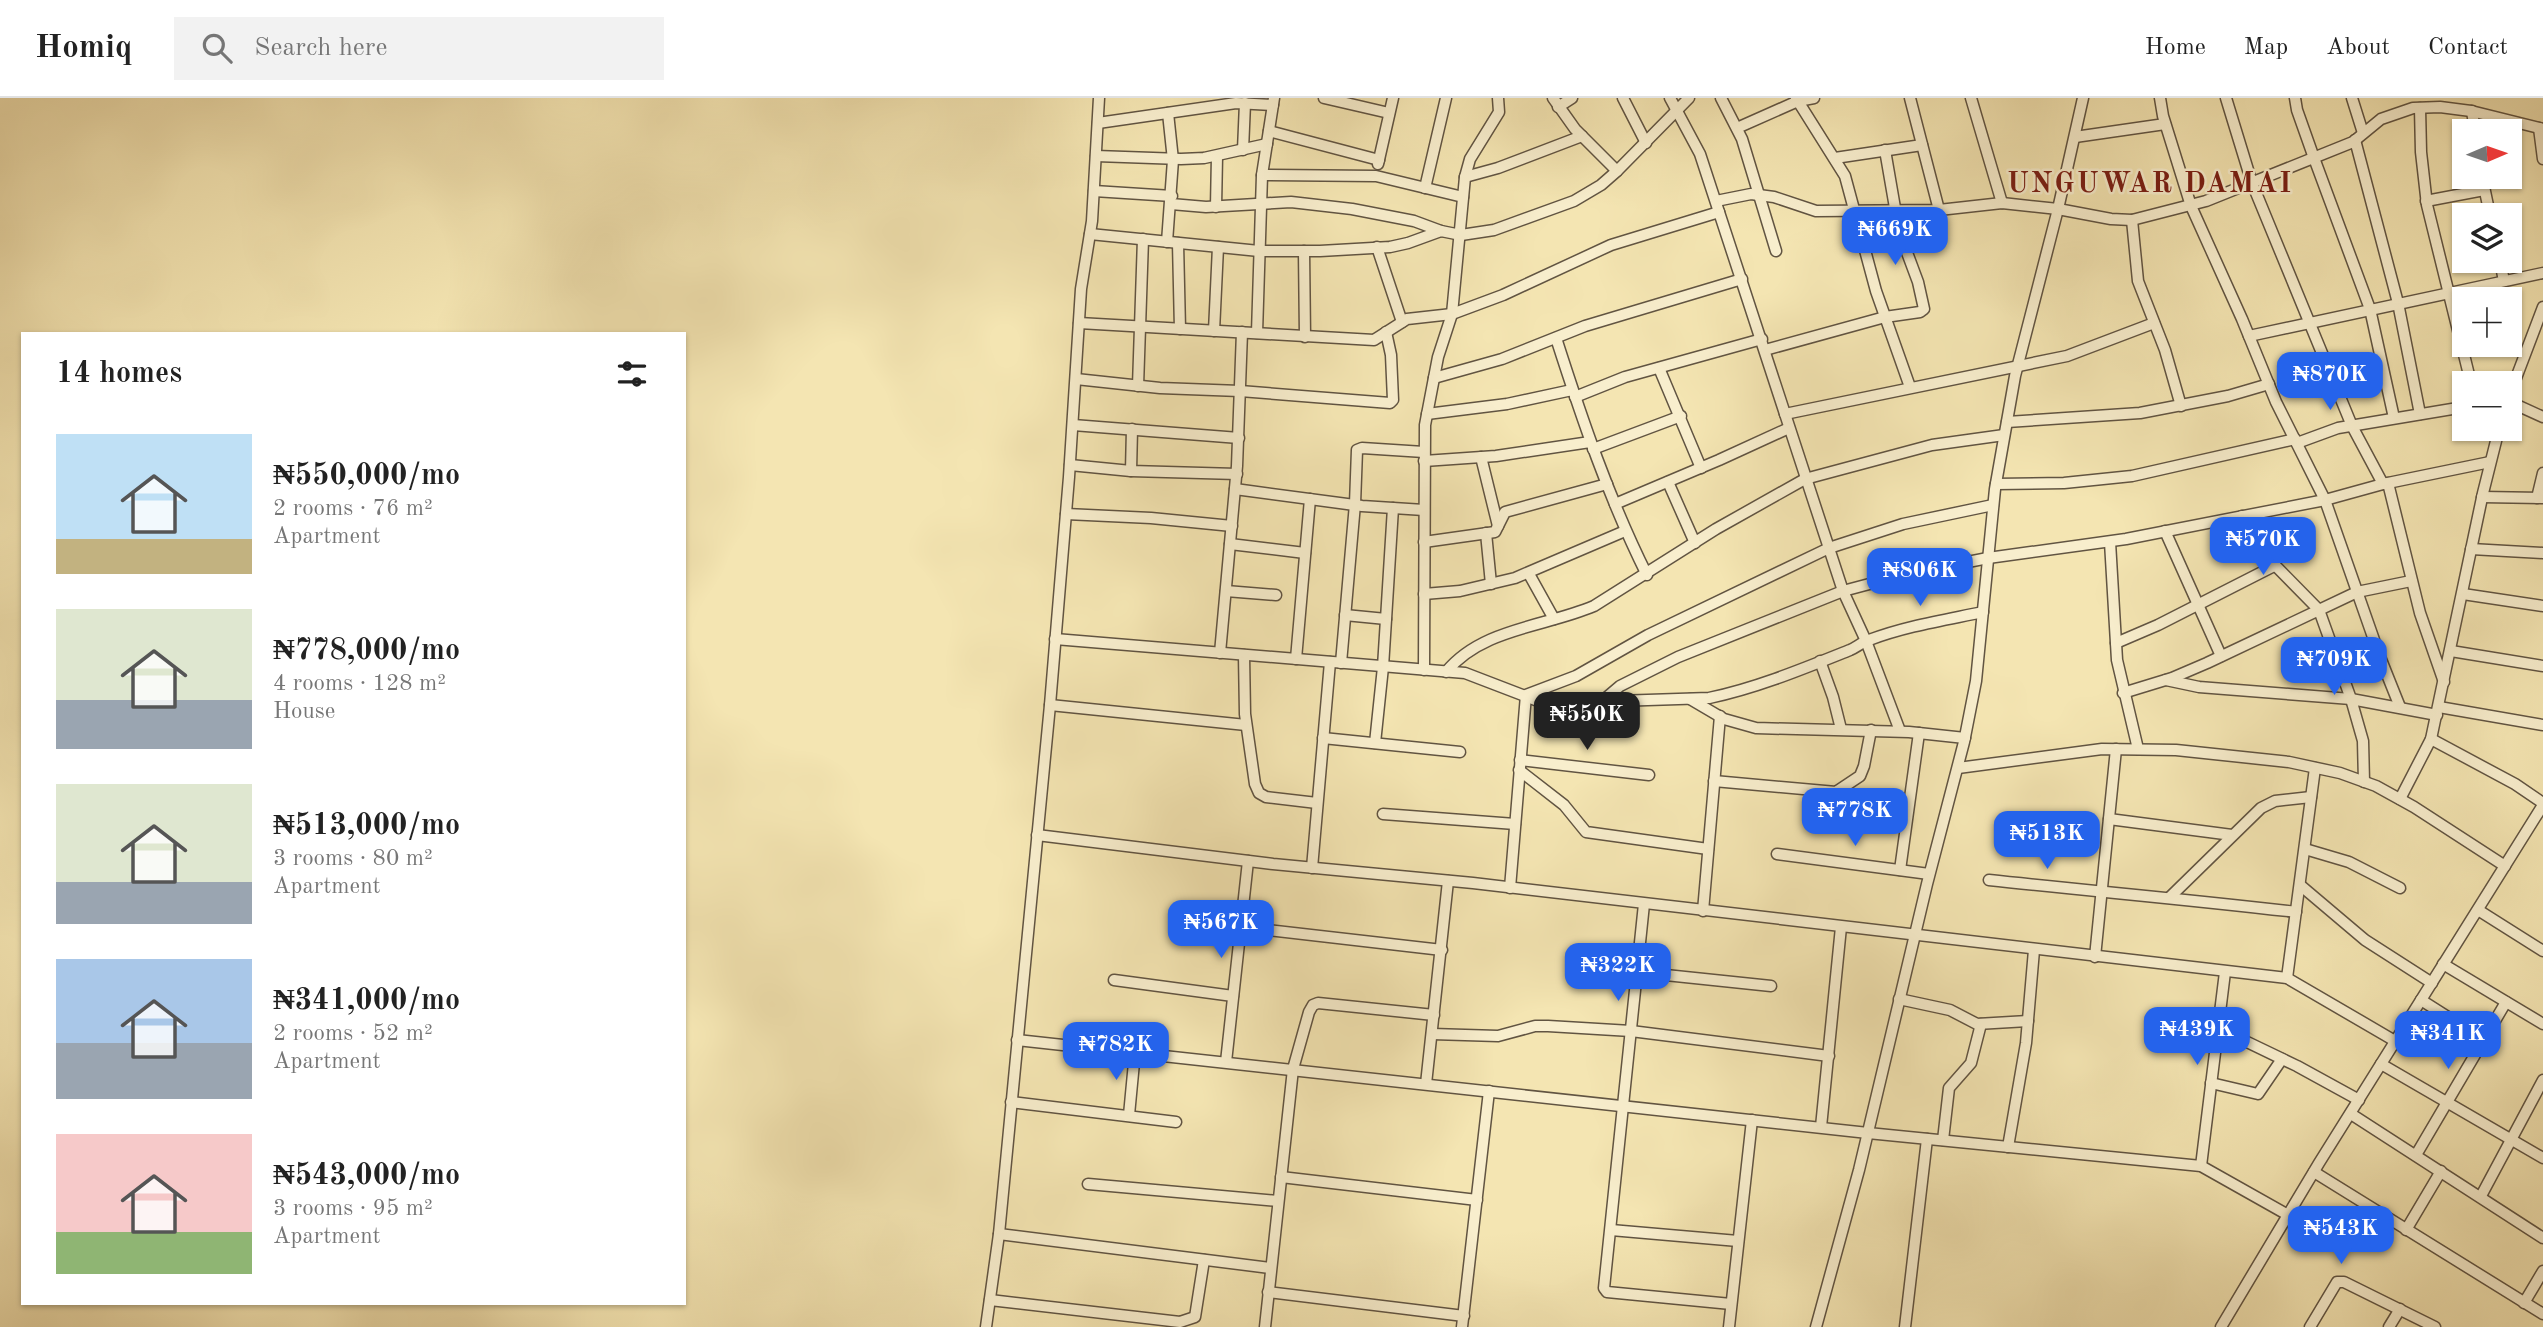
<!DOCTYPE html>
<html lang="en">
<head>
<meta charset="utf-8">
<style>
  body { margin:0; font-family:"Old Standard TT",serif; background:#f2f2f2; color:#222; height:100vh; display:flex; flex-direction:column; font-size:26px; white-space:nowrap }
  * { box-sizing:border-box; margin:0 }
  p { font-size:23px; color:#767676 }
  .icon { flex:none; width:38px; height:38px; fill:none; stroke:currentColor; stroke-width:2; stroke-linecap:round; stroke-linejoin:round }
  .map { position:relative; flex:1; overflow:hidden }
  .sheet { position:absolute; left:21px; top:234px; width:665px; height:973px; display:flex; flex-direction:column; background:#fff; border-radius:0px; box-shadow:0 2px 5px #0004 }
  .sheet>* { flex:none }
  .needle { width:46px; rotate:88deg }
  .buttons { position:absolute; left:2452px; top:21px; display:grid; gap:14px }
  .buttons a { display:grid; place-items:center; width:70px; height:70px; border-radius:0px; background:#fff; box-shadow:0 2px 5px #0004; font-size:35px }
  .price { position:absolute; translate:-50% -60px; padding:0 16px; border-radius:14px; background:#2563eb; color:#fff; font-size:23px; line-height:46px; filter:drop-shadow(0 2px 4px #0008) }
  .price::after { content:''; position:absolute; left:50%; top:42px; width:21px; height:16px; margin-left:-10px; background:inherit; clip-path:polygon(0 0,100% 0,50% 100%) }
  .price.current { background:#222; color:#fff }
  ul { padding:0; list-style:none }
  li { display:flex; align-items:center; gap:21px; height:175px; padding:0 35px }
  li span { display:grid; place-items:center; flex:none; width:196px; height:140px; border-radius:0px; color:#555 }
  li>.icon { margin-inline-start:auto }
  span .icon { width:84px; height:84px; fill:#fffc; stroke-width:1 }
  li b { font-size:30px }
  h2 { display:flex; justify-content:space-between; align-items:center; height:84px; padding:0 35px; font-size:30px }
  header { display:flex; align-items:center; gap:42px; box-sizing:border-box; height:98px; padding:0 35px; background:#fff; border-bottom:2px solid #e0e0e0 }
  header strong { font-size:33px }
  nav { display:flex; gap:38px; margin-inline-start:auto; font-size:24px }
  .search { width:490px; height:63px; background:#f2f2f2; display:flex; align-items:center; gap:18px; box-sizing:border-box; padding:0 24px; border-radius:0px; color:#767676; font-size:26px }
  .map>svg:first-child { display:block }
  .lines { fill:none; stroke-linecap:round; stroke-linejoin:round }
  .minor-casing { stroke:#615442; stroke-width:13 }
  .minor { stroke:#f8eecd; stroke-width:10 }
  .labels { text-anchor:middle; stroke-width:5; stroke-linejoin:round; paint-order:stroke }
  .district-label { font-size:28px; font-weight:bold; letter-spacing:2px; fill:#7a1f14; stroke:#f8eecd }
</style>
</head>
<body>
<header>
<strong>Homiq</strong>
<div class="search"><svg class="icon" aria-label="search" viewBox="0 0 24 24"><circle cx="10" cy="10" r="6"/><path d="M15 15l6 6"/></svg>Search here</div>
<nav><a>Home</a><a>Map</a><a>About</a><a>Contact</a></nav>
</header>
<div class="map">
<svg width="2543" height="1229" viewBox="0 0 2543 1229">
  <rect width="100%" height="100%" fill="#f4e5b2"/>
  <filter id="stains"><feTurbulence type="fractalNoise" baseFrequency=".00286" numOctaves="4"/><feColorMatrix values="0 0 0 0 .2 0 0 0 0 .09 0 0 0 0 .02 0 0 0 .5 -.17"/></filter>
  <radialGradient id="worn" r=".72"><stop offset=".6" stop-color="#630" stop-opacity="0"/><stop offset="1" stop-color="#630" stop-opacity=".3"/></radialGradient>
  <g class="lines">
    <defs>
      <g id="minor">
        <path d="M 1324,0 L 1389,15"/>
        <path d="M 1553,0 L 1575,31 L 1617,73"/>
        <path d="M 1623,0 L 1646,45"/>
        <path d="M 1670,0 L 1700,56 L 1843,493 L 1866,543 L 1900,633"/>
        <path d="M 1721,0 L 1742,41 L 1776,153"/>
        <path d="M 1796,0 L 1845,78 L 1876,193 L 1910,289"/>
        <path d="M 1910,0 L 1939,112"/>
        <path d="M 1971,0 L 2002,105"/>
        <path d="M 2160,0 L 2163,18 L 2191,108 L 2242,221 L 2276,304 L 2325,402 L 2380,559 L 2400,609"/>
        <path d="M 2226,0 L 2252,85 L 2352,328 L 2383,386"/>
        <path d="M 2295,0 L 2297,12 L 2314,60 L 2370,211 L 2394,320"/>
        <path d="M 2352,0 L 2363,35"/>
        <path d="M 1558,9 L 1572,0"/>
        <path d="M 2420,10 L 2421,54 L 2427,107 L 2471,285"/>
        <path d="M 2472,13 L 2475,33"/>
        <path d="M 1098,25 L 1236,5 L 1273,7"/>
        <path d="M 1737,30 L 1798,3 L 1814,0"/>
        <path d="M 2539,30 L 2543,61"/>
        <path d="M 1269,33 L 1379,62"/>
        <path d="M 2075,39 L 2165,26"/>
        <path d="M 2355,42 L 2398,205 L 2420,316"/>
        <path d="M 1243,52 L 1245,5"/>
        <path d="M 1096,58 L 1181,61 L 1204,60 L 1267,46"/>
        <path d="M 1835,60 L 1922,47"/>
        <path d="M 1378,66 L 1393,0"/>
        <path d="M 1262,77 L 1376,78 L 1463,99"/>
        <path d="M 1465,79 L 1498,70 L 1582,38"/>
        <path d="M 2482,79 L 2490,117"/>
        <path d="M 1425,90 L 1446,0"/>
        <path d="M 1094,93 L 1172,98"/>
        <path d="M 1716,103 L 1751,96 L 1774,99 L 1816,113 L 1939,112 L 2002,105 L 2058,111 L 2111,121 L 2132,122 L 2206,103 L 2353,44 L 2381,21 L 2413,10 L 2440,9 L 2471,13 L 2543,31"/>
        <path d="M 2426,103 L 2484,92"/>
        <path d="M 1171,106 L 1206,109 L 1291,104 L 1352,111 L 1414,123 L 1441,133"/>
        <path d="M 1216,109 L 1217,58"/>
        <path d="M 2132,122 L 2138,183 L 2165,252 L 2181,308"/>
        <path d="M 1090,136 L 1259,153 L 1320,153 L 1390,149 L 1408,145 L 1441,133 L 1461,137 L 1494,132 L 1574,103 L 1601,87 L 1617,73 L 1689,0"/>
        <path d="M 1167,144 L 1173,62 L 1168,15"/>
        <path d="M 1178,145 L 1180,231"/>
        <path d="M 1377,149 L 1402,224"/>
        <path d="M 1304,153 L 1305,239"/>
        <path d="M 2500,163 L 2504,183"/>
        <path d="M 1079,225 L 1374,242 L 1407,221 L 1452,216 L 1503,197 L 1611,147 L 1719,114"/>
        <path d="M 1214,233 L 1218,149"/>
        <path d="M 1257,235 L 1262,77 L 1274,0"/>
        <path d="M 2249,238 L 2543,175"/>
        <path d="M 1556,240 C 1582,321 1609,401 1647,477"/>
        <path d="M 1765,252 L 1885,219 L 1920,214 L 1924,211 L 1918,184 L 1899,133 L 1885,52"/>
        <path d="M 1659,270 L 1701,370"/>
        <path d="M 1434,280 L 1502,261 L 1585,228 L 1742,181"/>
        <path d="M 1076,281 L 1160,290 L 1240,293 L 1390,305 L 1393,302 L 1391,257 L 1386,234"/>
        <path d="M 1138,288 L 1143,141"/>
        <path d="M 2510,296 L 2543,209"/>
        <path d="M 1575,299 L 1625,279 L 1762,241"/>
        <path d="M 2510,304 L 2543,319"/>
        <path d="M 1427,316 L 1507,306 L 1572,292"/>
        <path d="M 1785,316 L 2067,258 L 2154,225"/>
        <path d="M 2007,324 L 2140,315 L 2228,298 L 2269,286"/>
        <path d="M 1073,327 L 1239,340"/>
        <path d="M 2297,345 L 2338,330 L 2464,309"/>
        <path d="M 1593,351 L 1681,318"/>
        <path d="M 1481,359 L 1498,428"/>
        <path d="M 1424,363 L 1496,358 L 1590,344"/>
        <path d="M 1070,367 L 1131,373 L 1237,376"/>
        <path d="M 1131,373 L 1132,331"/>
        <path d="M 1668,384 L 1695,445"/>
        <path d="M 2388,385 L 2420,515 L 2444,584"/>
        <path d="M 1996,386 L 2064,385 L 2132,378 L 2295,341"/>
        <path d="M 1235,391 L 1362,408 L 1424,412"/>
        <path d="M 2482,399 L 2543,400"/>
        <path d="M 2537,400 L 2543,375"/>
        <path d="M 1615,406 L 1719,362 L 1789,330"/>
        <path d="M 1066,416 L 1151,420 L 1232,428"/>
        <path d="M 2242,418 L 2261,453 L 2319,512 L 2351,601 L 2363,643 L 2364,684"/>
        <path d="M 2165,433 L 2221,558"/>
        <path d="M 1486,435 L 1491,486"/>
        <path d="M 1424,444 L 1495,434 L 1505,414 L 1607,386"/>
        <path d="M 2110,444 L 2117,562 L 2138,651"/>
        <path d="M 1230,446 L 1305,455"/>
        <path d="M 2471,451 L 2543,455"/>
        <path d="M 1529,476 L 1554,521"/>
        <path d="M 1226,493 L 1276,497"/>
        <path d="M 1424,496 L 1460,493 L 1515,480 L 1625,433"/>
        <path d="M 2463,496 L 2543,508"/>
        <path d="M 1345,517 L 1386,521"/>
        <path d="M 1055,541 L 1465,575 L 1538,603 L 1555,605 L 1709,600 C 1757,590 1805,570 1850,552 C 1857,549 1862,544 1869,542 C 1906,528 1945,522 1983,514"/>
        <path d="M 2116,545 L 2158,527 L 2274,468"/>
        <path d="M 2451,553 L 2543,568"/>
        <path d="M 1220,555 L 1237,368 L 1242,234"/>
        <path d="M 1244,557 L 1245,616 L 1255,686 L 1259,695 L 1266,699 L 1317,705"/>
        <path d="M 1296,561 L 1310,401"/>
        <path d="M 1820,563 L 1833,599 L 1841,631"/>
        <path d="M 1341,565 L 1355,406 L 1357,352 L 1362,350 L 1424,354"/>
        <path d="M 1424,572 L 1425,327 L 1438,259 L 1452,216 L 1465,79 L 1470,61 L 1499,14 L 1498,0"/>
        <path d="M 1446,574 C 1482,530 1545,529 1594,508 L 1716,431 L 1805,381 L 1932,347 L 2004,337"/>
        <path d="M 2166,582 L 2199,589 L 2351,601 L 2437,617"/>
        <path d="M 2123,595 L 2172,580 L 2207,565 L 2357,494 L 2411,483"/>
        <path d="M 1690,601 L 1724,621 L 1756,630 L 1909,634 L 1965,640"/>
        <path d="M 1600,605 L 1620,588 L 1678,559 L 1843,493 L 1907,476 L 1988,460 L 2126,441 L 2325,402 L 2383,386 L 2490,364"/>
        <path d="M 1050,607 L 1246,627"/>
        <path d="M 2439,609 L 2543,627"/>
        <path d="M 1323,640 L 1460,654"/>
        <path d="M 2431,641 L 2515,686 L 2543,705"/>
        <path d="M 1375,645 L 1383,569 L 1393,410"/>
        <path d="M 1520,662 L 1649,677"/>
        <path d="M 1958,670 L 2102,651 L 2176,652 L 2289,664 L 2340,675 L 2376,688 L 2414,709 L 2505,768"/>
        <path d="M 1519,672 L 1564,707 L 1586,734 L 1708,751"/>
        <path d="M 1714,683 L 1836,694 L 1860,678 L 1864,668 L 1871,632"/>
        <path d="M 2400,701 L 2431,641 L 2483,395 L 2499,331"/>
        <path d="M 1383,716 L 1515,726"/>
        <path d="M 2109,721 L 2232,737"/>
        <path d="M 1037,737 L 1273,766 L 1473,785 L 2287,880 L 2395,943"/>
        <path d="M 2305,751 L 2349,764 L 2400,790"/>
        <path d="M 1777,756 L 1929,776"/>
        <path d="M 1312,770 L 1330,564"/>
        <path d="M 1900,772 L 1919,635"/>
        <path d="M 1989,782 C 2091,793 2194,802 2296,814"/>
        <path d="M 2300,787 L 2365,842 L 2432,885"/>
        <path d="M 1510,790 L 1526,597 L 1576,578 L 1648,537 L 1829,450 L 1903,426 L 1993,407"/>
        <path d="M 2170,799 L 2261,710 L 2275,703 L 2311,699"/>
        <path d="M 1644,806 L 1604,1190 L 1607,1194 L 1731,1206"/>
        <path d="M 2478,812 L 2543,853"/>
        <path d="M 1703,813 L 1720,618"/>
        <path d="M 1241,829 L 1442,852"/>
        <path d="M 2095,859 L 2116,651"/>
        <path d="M 2443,866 L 2543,926"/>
        <path d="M 1637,874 L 1771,888"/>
        <path d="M 2287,880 L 2315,670"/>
        <path d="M 1114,882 L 1233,898"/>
        <path d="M 1899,901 L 1950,912 L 1977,926 L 2028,923"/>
        <path d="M 2421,902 L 2484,942"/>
        <path d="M 2218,930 L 2297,968 L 2359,1002"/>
        <path d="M 1432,936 L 1498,938 L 1535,928 L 1548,928 L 1631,933 L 1829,958"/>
        <path d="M 1017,942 L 1868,1035 L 2201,1068 L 2288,1117"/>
        <path d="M 1226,964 L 1248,763"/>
        <path d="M 2381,966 L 2543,1060"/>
        <path d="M 2211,985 L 2258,996 L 2282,961"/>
        <path d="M 1426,986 L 1448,783"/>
        <path d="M 1011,1004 L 1176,1024"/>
        <path d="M 2351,1016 L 2543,1140"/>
        <path d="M 1129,1017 L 1135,954"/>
        <path d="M 1821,1029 L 1841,829"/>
        <path d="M 1943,1042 L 1949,990 L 1971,965 L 1981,926"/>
        <path d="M 2008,1049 L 2026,945 L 2034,852"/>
        <path d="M 2416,1057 L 2506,904"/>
        <path d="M 2201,1068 L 2225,874"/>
        <path d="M 2314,1074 L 2543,1216"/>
        <path d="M 1281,1079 L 1477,1102"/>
        <path d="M 1088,1086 L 1278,1103"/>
        <path d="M 2481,1098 L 2543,982"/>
        <path d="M 1611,1132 L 1738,1143"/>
        <path d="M 2406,1132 L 2441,1073"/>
        <path d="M 999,1136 L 1270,1170"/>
        <path d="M 1268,1194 L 1464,1218"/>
        <path d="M 990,1202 L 1180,1224 L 1195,1219 L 1204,1162"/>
        <path d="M 2524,1205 L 2543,1173"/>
        <path d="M 986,1229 L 999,1136 L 1050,607 L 1069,379 L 1081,191 L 1092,123 L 1099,0"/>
        <path d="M 1265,1229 L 1293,971 L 1309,914 L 1313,907 L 1318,905 L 1434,917"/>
        <path d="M 1462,1229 L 1489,993"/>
        <path d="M 1729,1229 L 1752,1022"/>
        <path d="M 1816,1229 L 1859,1072 L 1927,786 L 1964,644 L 1976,583 L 1995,391 L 2015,278 L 2058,111 L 2083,0"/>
        <path d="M 1905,1229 L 1927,1041"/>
        <path d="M 2221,1229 L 2319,1065 L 2543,707"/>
        <path d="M 2310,1229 L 2337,1184 L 2344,1184 L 2435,1229"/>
        <path d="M 2389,1229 L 2400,1211"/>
      </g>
    </defs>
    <use href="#minor" class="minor-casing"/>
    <use href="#minor" class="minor"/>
  </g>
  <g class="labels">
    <g class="district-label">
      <text x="2150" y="94">UNGUWAR DAMAI</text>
    </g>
  </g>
  <rect width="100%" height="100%" filter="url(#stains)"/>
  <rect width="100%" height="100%" fill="url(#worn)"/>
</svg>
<div class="buttons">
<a><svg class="needle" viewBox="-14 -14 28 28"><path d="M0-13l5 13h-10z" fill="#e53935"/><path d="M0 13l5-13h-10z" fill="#767676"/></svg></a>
<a><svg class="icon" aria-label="layers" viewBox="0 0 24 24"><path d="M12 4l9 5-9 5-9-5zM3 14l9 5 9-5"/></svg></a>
<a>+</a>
<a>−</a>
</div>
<b class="price" style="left:1895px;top:169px">₦669K</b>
<b class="price" style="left:2330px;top:314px">₦870K</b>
<b class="price" style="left:2263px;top:479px">₦570K</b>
<b class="price" style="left:1920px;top:510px">₦806K</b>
<b class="price" style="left:2334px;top:599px">₦709K</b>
<b class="price current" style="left:1587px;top:654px">₦550K</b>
<b class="price" style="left:1855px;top:750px">₦778K</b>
<b class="price" style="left:2047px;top:773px">₦513K</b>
<b class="price" style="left:1221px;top:862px">₦567K</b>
<b class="price" style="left:1618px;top:905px">₦322K</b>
<b class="price" style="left:2197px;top:969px">₦439K</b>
<b class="price" style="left:2448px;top:973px">₦341K</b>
<b class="price" style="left:1116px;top:984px">₦782K</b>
<b class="price" style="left:2341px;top:1168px">₦543K</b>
<section class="sheet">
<h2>14 homes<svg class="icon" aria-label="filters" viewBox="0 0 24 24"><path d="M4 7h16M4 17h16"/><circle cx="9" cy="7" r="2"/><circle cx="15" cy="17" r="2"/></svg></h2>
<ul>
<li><span style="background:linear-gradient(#bfe0f5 75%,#c2b280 0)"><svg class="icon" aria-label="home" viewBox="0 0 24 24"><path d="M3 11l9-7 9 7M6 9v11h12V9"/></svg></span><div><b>₦550,000/mo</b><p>2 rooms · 76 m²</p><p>Apartment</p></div></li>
<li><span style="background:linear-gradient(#dfe7d0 65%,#9aa5b1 0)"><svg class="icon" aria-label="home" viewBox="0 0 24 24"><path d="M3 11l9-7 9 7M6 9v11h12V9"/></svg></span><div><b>₦778,000/mo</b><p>4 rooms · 128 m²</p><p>House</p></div></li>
<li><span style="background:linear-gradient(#dfe7d0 70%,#9aa5b1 0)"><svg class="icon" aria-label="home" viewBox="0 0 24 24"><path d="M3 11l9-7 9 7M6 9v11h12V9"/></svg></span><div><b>₦513,000/mo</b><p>3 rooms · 80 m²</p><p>Apartment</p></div></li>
<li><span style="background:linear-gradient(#a9c7e8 60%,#9aa5b1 0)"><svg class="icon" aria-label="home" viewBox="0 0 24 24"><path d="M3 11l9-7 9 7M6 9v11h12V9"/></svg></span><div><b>₦341,000/mo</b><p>2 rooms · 52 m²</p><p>Apartment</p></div></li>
<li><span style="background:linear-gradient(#f6c9c9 70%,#8fb573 0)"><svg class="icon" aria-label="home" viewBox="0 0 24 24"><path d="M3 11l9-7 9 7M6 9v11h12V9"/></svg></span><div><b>₦543,000/mo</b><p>3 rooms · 95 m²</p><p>Apartment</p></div></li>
</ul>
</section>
</div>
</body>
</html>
